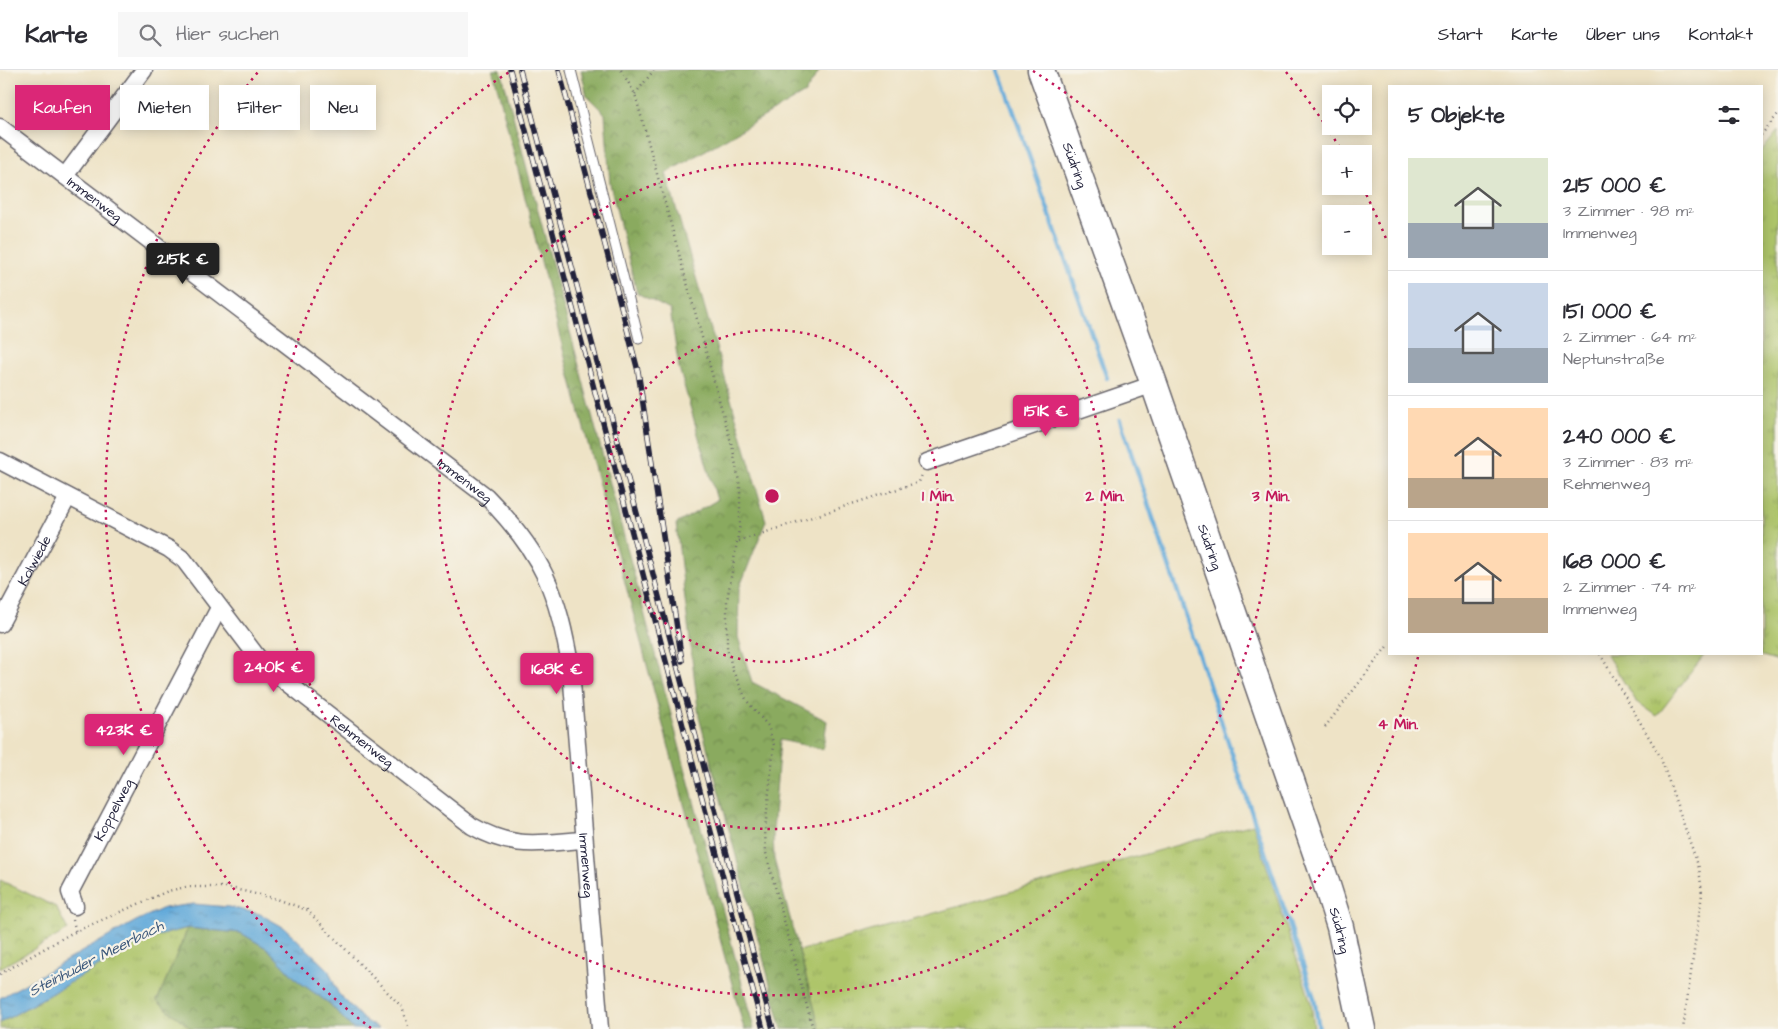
<!DOCTYPE html>
<html lang="de">
<head>
<meta charset="utf-8">
<style>
  body { margin:0; font-family:"Architects Daughter",sans-serif; background:#f7f7f7; color:#2b2b33; height:100vh; display:flex; flex-direction:column; font-size:19px; white-space:nowrap }
  * { box-sizing:border-box; margin:0 }
  p { font-size:16px; color:#7c7c81 }
  .icon { flex:none; width:28px; height:28px; fill:none; stroke:currentColor; stroke-width:2; stroke-linecap:round; stroke-linejoin:round }
  .map { position:relative; flex:1; overflow:hidden }
  .panel { position:absolute; left:1388px; top:15px; width:375px; height:570px; display:flex; flex-direction:column; background:#fff; border-radius:0px; box-shadow:0 2px 12px #0003 }
  .panel>* { flex:none }
  .guide { position:absolute; left:15px; top:15px; width:475px; height:45px; display:flex; gap:10px }
  .fabs { position:absolute; left:1322px; top:15px; display:grid; gap:10px }
  .fabs a { display:grid; place-items:center; width:50px; height:50px; border-radius:0px; background:#fff; box-shadow:0 2px 12px #0003; font-size:25px }
  .price { position:absolute; translate:-50% -42px; padding:0 11px; border-radius:5px; background:#db2777; color:#fff; font-size:16px; line-height:32px; filter:drop-shadow(0 1px 2px #0008) }
  .price::after { content:''; position:absolute; left:50%; top:30px; width:15px; height:11px; margin-left:-8px; background:inherit; clip-path:polygon(0 0,100% 0,50% 100%) }
  .price.active { background:#222; color:#fff }
  ul { padding:0; list-style:none }
  li { display:flex; align-items:center; gap:15px; height:125px; padding:0 20px }
  li+li { border-top:1px solid #e1e1e2 }
  li span { display:grid; place-items:center; flex:none; width:140px; height:100px; border-radius:0px; color:#555 }
  li>.icon { margin-inline-start:auto }
  span .icon { width:60px; height:60px; fill:#fffc; stroke-width:1 }
  li b { font-size:21px }
  h2 { display:flex; justify-content:space-between; align-items:center; height:60px; padding:0 20px; font-size:21px }
  .pill { padding:0 18px; border-radius:0px; background:#fff; box-shadow:0 2px 12px #0003; font-size:18px; line-height:45px }
  .pill.active { background:#db2777; color:#fff }
  header { display:flex; align-items:center; gap:30px; box-sizing:border-box; height:70px; padding:0 25px; background:#fff; border-bottom:1px solid #e1e1e2 }
  header strong { font-size:24px }
  nav { display:flex; gap:28px; margin-inline-start:auto; font-size:18px }
  .search { width:350px; height:45px; background:#f7f7f7; display:flex; align-items:center; gap:12px; box-sizing:border-box; padding:0 18px; border-radius:0px; color:#7c7c81; font-size:19px }
  .map>svg:first-child { display:block }
  .grass { fill:url(#grass-tufts); stroke:#687452 }
  .forest { fill:url(#forest-crowns); stroke:#56664c }
  .park { fill:url(#park-crowns); stroke:#687452 }
  .water { fill:url(#water-ripples); stroke:#42668a }
  .lines { fill:none; stroke-linecap:round; stroke-linejoin:round }
  .stream { stroke:#63aada; stroke-width:4.5 }
  .lane-casing { stroke:#69666c; stroke-width:11 }
  .street-casing { stroke:#69666c; stroke-width:19 }
  .primary-casing { stroke:#69666c; stroke-width:29 }
  .path { stroke:#69666c; stroke-width:2.5; stroke-dasharray:1 4; stroke-linecap:butt }
  .lane { stroke:#fff; stroke-width:9 }
  .street { stroke:#fff; stroke-width:16 }
  .primary { stroke:#fff; stroke-width:26 }
  .rail-casing { stroke:#22223b; stroke-width:5.5 }
  .rail { stroke:#f7f3e8; stroke-width:4; stroke-dasharray:11; stroke-linecap:butt }
  .ring { fill:none; stroke:#c2185b; stroke-width:2.5; stroke-dasharray:2.5 5 }
  .labels { text-anchor:middle; stroke-width:4.5; stroke-linejoin:round; paint-order:stroke }
  .street-label { font-size:14px; fill:#22223b; stroke:#f7f3e8 }
  .water-label { font-size:15px; font-style:italic; fill:#3c587b; stroke:#f7f3e8 }
  .centre { fill:#c2185b; stroke:#f7f3e8; stroke-width:2.5 }
  .ring-label { font-size:15px; text-anchor:middle; font-weight:bold; fill:#c2185b; stroke:#f7f3e8; stroke-width:4.5; stroke-linejoin:round; paint-order:stroke }
</style>
</head>
<body>
<header>
<strong>Karte</strong>
<div class="search"><svg class="icon" aria-label="search" viewBox="0 0 24 24"><circle cx="10" cy="10" r="6"/><path d="M15 15l6 6"/></svg>Hier suchen</div>
<nav><a>Start</a><a>Karte</a><a>Über uns</a><a>Kontakt</a></nav>
</header>
<div class="map">
<svg width="1778" height="959" viewBox="0 0 1778 959">
  <defs>
    <pattern id="grass-tufts" width="24" height="20" patternUnits="userSpaceOnUse" patternTransform="scale(1.25)"><rect width="24" height="20" fill="#aec56a"/><path d="M3 7l-1-3M5 7V3M7 7l1-3M15 17l-1-3M17 17v-4M19 17l1-3" fill="none" stroke="#95a95d"/></pattern>
    <pattern id="forest-crowns" width="20" height="18" patternUnits="userSpaceOnUse" patternTransform="scale(1.25)"><rect width="20" height="18" fill="#8aaa5e"/><path d="M2 6a3 3 0 1 1 6 0M12 15a3 3 0 1 1 6 0" fill="none" stroke="#708a4f"/></pattern>
    <pattern id="park-crowns" width="20" height="18" patternUnits="userSpaceOnUse" patternTransform="scale(1.25)"><rect width="20" height="18" fill="#aec56a"/><path d="M2 6a3 3 0 1 1 6 0M12 15a3 3 0 1 1 6 0" fill="none" stroke="#95a95d"/></pattern>
    <pattern id="water-ripples" width="26" height="14" patternUnits="userSpaceOnUse" patternTransform="scale(1.25)"><rect width="26" height="14" fill="#63aada"/><path d="M2 4q2-2 4 0t4 0M15 11q2-2 4 0t4 0" fill="none" stroke="#518ab2"/></pattern>
  </defs>
  <rect width="100%" height="100%" fill="#f7f3e8"/>
  <filter id="ink" filterUnits="userSpaceOnUse"><feTurbulence type="fractalNoise" baseFrequency=".02" numOctaves="2"/><feDisplacementMap in="SourceGraphic" scale="10" xChannelSelector="R" yChannelSelector="G"/><feConvolveMatrix kernelMatrix="1 2 1 2 8 2 1 2 1" color-interpolation-filters="sRGB"/></filter>
  <filter id="wash" filterUnits="userSpaceOnUse"><feTurbulence type="fractalNoise" baseFrequency=".0096" numOctaves="4" result="noise"/><feDisplacementMap in="SourceGraphic" scale="20" xChannelSelector="R" yChannelSelector="G"/><feGaussianBlur stdDeviation="1.12" result="paint"/><feColorMatrix in="noise" values="0 0 0 0 0 0 0 0 0 0 0 0 0 0 0 0 0 1.4 0 .05"/><feComposite in="paint" operator="in"/></filter>
  <g filter="url(#wash)">
    <rect width="100%" height="100%" fill="#eee3c6"/>
    <g class="grass">
      <path d="M 1778,61 L 1778,591 L 1757,584 L 1761,584 L 1761,82 Z"/>
      <path d="M 1606,584 L 1705,584 L 1657,646 L 1636,631 Z"/>
      <path d="M 1253,754 L 1311,933 L 1314,959 L 820,959 L 799,881 Z"/>
      <path d="M 188,858 L 157,931 L 192,959 L 0,959 L 0,953 L 146,869 Z"/>
    </g>
    <g class="forest">
      <path d="M 493,0 L 501,0 L 754,959 L 744,959 L 567,295 Z"/>
      <path d="M 581,0 L 820,0 L 805,23 L 666,103 L 766,451 L 739,519 L 738,567 L 752,612 L 827,651 L 823,679 L 780,670 L 773,761 L 774,789 L 820,959 L 782,959 L 699,647 L 676,454 L 717,430 L 679,298 L 670,240 L 637,223 L 610,114 L 605,44 L 587,26 Z"/>
      <path d="M 188,858 L 241,863 L 268,879 L 298,911 L 330,934 L 353,959 L 192,959 L 157,931 Z"/>
    </g>
    <path class="park" d="M 0,810 L 56,837 L 68,860 L 0,898 Z"/>
    <path class="water" d="M 194,834 L 229,837 L 260,844 L 285,858 L 328,899 L 338,923 L 364,950 L 379,959 L 353,959 L 330,934 L 298,911 L 268,879 L 241,863 L 188,858 L 146,869 L 0,953 L 0,928 L 136,851 L 164,838 Z"/>
    <g class="lines">
      <g class="stream">
        <path d="M 999,0 L 1107,308"/>
        <path d="M 1120,350 L 1314,928 L 1319,959"/>
      </g>
    </g>
  </g>
  <g filter="url(#ink)">
    <g class="lines">
      <defs>
        <path id="lane" d="M 571,0 L 639,269"/>
        <g id="street">
          <path id="s1" d="M 0,57 L 486,426 C 543,484 558,522 571,600 L 600,959"/>
          <path d="M 65,106 L 144,0"/>
          <path id="s2" d="M 0,391 L 169,479 L 184,490 L 262,593 L 472,756 C 514,780 538,773 584,770"/>
          <path d="M 927,392 L 1154,314"/>
          <path id="s3" d="M 0,554 L 68,427"/>
          <path id="s4" d="M 75,836 L 70,822 L 219,538"/>
        </g>
        <g id="primary">
          <path id="s5" d="M 1041,0 L 1154,314 L 1324,806 L 1340,857 L 1362,959"/>
        </g>
      </defs>
      <use href="#lane" class="lane-casing"/>
      <use href="#street" class="street-casing"/>
      <use href="#primary" class="primary-casing"/>
      <g class="path">
        <path d="M 621,0 L 635,24 L 733,380 L 740,417 L 740,454 L 727,531 L 727,578 L 733,601 L 747,631 L 768,656 L 774,675 L 765,760 L 766,783 L 813,959"/>
        <path d="M 635,24 L 654,0"/>
        <path d="M 1761,65 L 1778,44"/>
        <path d="M 739,471 L 919,412 L 922,405"/>
        <path d="M 1600,584 L 1660,686 L 1699,798 L 1702,824 L 1683,959"/>
        <path d="M 1325,657 L 1389,574"/>
        <path d="M 73,850 L 76,863"/>
        <path d="M 0,904 L 70,864 L 168,821 L 186,817 L 226,817 L 277,829 L 307,840 L 402,937 L 409,959"/>
      </g>
      <use href="#lane" class="lane"/>
      <use href="#street" class="street"/>
      <use href="#primary" class="primary"/>
      <defs>
        <g id="rail">
          <path d="M 510,0 L 763,959"/>
          <path d="M 520,0 L 773,959"/>
          <path d="M 559,0 L 638,301 L 682,591"/>
        </g>
      </defs>
      <use href="#rail" class="rail-casing"/>
      <use href="#rail" class="rail"/>
    </g>
  </g>
  <g class="ring">
    <circle cx="772" cy="426" r="166"/>
    <circle cx="772" cy="426" r="333"/>
    <path d="M1033 1A499 499 0 1 1 511 1"/>
    <path d="M1418 587A666 666 0 0 1 1173 958M371 958A666 666 0 0 1 258 2M1286 2A666 666 0 0 1 1343 83M1363 118A666 666 0 0 1 1387 171"/>
  </g>
  <g class="labels">
    <g class="street-label">
      <text dy="5" stroke="none"><textPath href="#s5" startOffset="101">Südring</textPath></text>
      <text dy="5" stroke="none"><textPath href="#s1" startOffset="119">Immenweg</textPath></text>
      <text dy="5" stroke="none"><textPath href="#s1" startOffset="584">Immenweg</textPath></text>
      <text dy="5" stroke="none"><textPath href="#s5" startOffset="506">Südring</textPath></text>
      <text dy="5" stroke="none"><textPath href="#s3" startOffset="72">Kolwiede</textPath></text>
      <text dy="5" stroke="none"><textPath href="#s2" startOffset="465">Rehmenweg</textPath></text>
      <text dy="5" stroke="none"><textPath href="#s4" startOffset="108">Koppelweg</textPath></text>
      <text dy="5" stroke="none"><textPath href="#s1" startOffset="1004">Immenweg</textPath></text>
      <text dy="5" stroke="none"><textPath href="#s5" startOffset="911">Südring</textPath></text>
    </g>
    <g class="water-label">
      <text transform="translate(96 888) rotate(-27)" y="5">Steinhuder Meerbach</text>
    </g>
  </g>
  <circle cx="772" cy="426" r="8" class="centre"/>
  <g class="ring-label">
    <text x="938" y="431">1 Min.</text>
    <text x="1105" y="431">2 Min.</text>
    <text x="1271" y="431">3 Min.</text>
    <text x="1398" y="659">4 Min.</text>
  </g>
</svg>
<div class="fabs">
<a><svg class="icon" aria-label="locate" viewBox="0 0 24 24"><circle cx="12" cy="12" r="6"/><path d="M12 2v4M12 18v4M2 12h4M18 12h4"/></svg></a>
<a>+</a>
<a>−</a>
</div>
<b class="price active" style="left:183px;top:215px">215K €</b>
<b class="price" style="left:1046px;top:367px">151K €</b>
<b class="price" style="left:274px;top:623px">240K €</b>
<b class="price" style="left:557px;top:625px">168K €</b>
<b class="price" style="left:124px;top:686px">423K €</b>
<div class="guide">
<a class="pill active">Kaufen</a>
<a class="pill">Mieten</a>
<a class="pill">Filter</a>
<a class="pill">Neu</a>
</div>
<section class="panel">
<h2>5 Objekte<svg class="icon" aria-label="filters" viewBox="0 0 24 24"><path d="M4 7h16M4 17h16"/><circle cx="9" cy="7" r="2"/><circle cx="15" cy="17" r="2"/></svg></h2>
<ul>
<li><span style="background:linear-gradient(#dfe7d0 65%,#9aa5b1 0)"><svg class="icon" aria-label="home" viewBox="0 0 24 24"><path d="M3 11l9-7 9 7M6 9v11h12V9"/></svg></span><div><b>215 000 €</b><p>3 Zimmer · 98 m²</p><p>Immenweg</p></div></li>
<li><span style="background:linear-gradient(#c9d6e8 65%,#9aa5b1 0)"><svg class="icon" aria-label="home" viewBox="0 0 24 24"><path d="M3 11l9-7 9 7M6 9v11h12V9"/></svg></span><div><b>151 000 €</b><p>2 Zimmer · 64 m²</p><p>Neptunstraße</p></div></li>
<li><span style="background:linear-gradient(#ffd9b3 70%,#b9a48a 0)"><svg class="icon" aria-label="home" viewBox="0 0 24 24"><path d="M3 11l9-7 9 7M6 9v11h12V9"/></svg></span><div><b>240 000 €</b><p>3 Zimmer · 83 m²</p><p>Rehmenweg</p></div></li>
<li><span style="background:linear-gradient(#ffd9b3 65%,#b9a48a 0)"><svg class="icon" aria-label="home" viewBox="0 0 24 24"><path d="M3 11l9-7 9 7M6 9v11h12V9"/></svg></span><div><b>168 000 €</b><p>2 Zimmer · 74 m²</p><p>Immenweg</p></div></li>
</ul>
</section>
</div>
</body>
</html>
